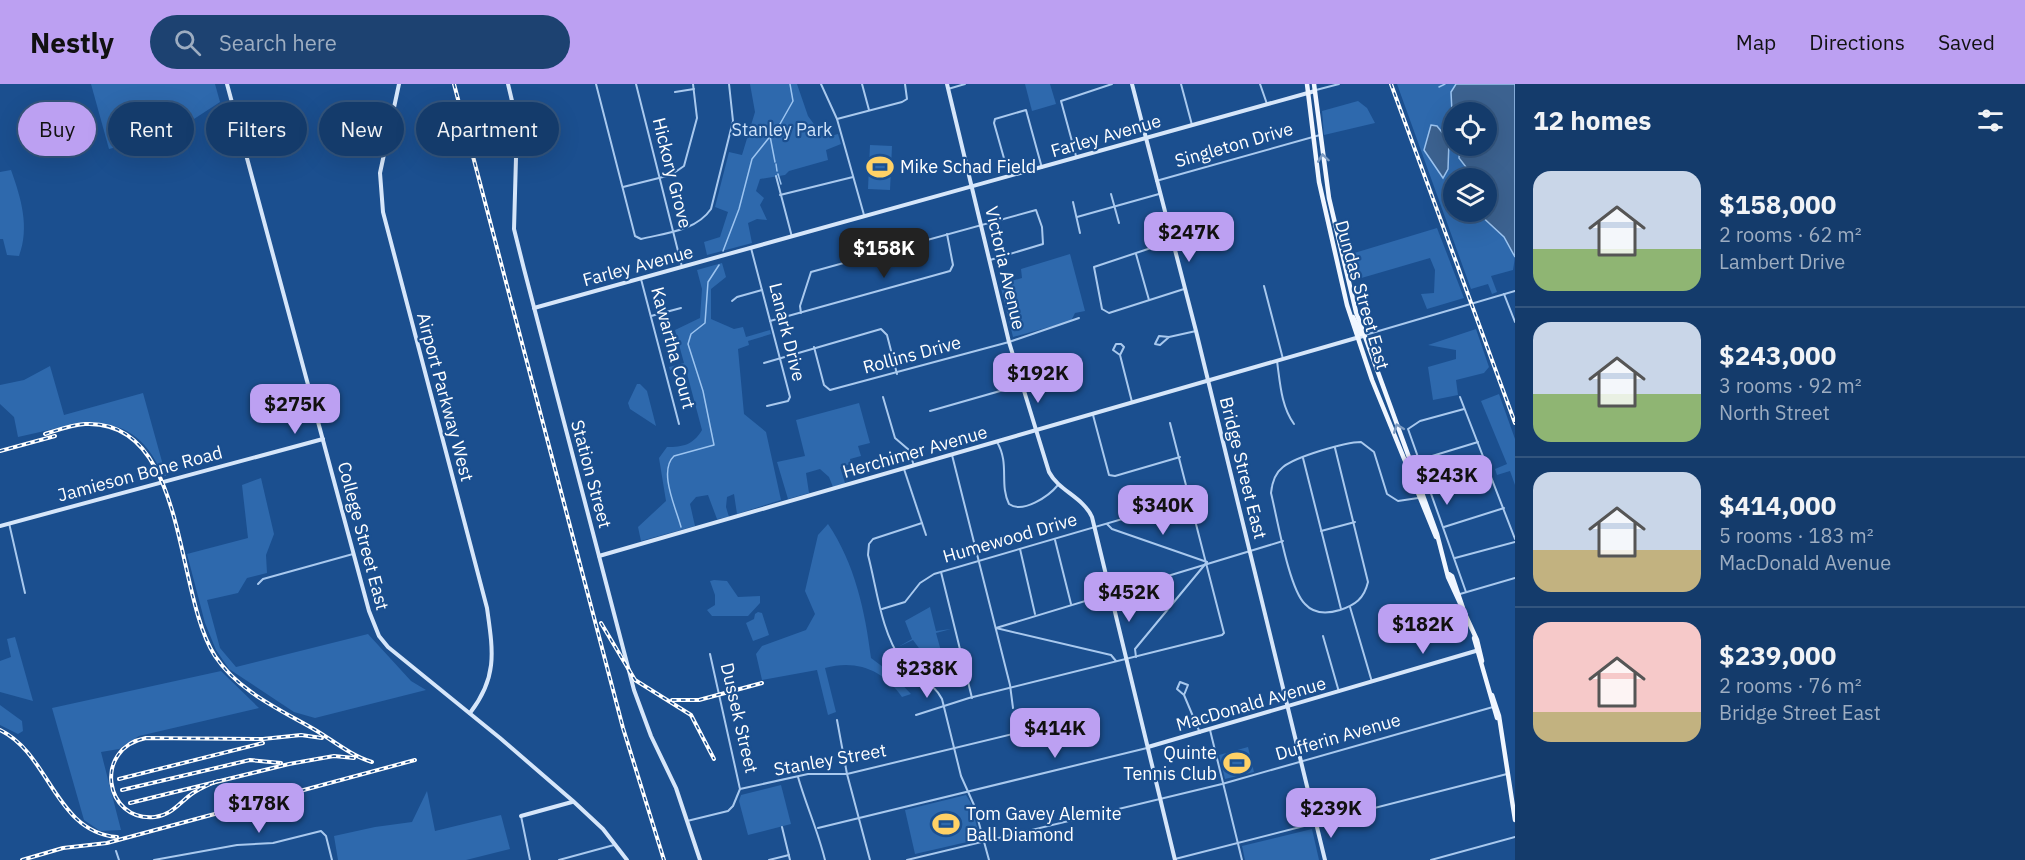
<!DOCTYPE html>
<html lang="en">
<head>
<meta charset="utf-8">
<style>
  body { margin:0; font-family:"IBM Plex Sans",sans-serif; background:#1d4271; color:#f1f3f6; height:100vh; display:flex; flex-direction:column; font-size:22px; white-space:nowrap }
  * { box-sizing:border-box; margin:0 }
  p { font-size:20px; color:#9dadc1 }
  .icon { flex:none; width:33px; height:33px; fill:none; stroke:currentColor; stroke-width:2; stroke-linecap:round; stroke-linejoin:round }
  .map { position:relative; flex:1; overflow:hidden }
  .sheet { display:flex; flex-direction:column; background:#143b6b; width:510px }
  .sheet>* { flex:none }
  .banner { position:absolute; left:18px; top:18px; width:570px; height:54px; display:flex; gap:12px }
  .tools { position:absolute; left:1443px; top:18px; display:grid; gap:12px }
  .tools a { display:grid; place-items:center; width:54px; height:54px; border-radius:50%; background:#143b6b; box-shadow:0 6px 24px #0002,0 0 0 2px #33557e; font-size:30px }
  .price { position:absolute; translate:-50% -51px; padding:0 14px; border-radius:12px; background:#bca0f2; color:#111; font-size:20px; line-height:39px; filter:drop-shadow(0 2px 3px #0008) }
  .price::after { content:''; position:absolute; left:50%; top:36px; width:18px; height:14px; margin-left:-9px; background:inherit; clip-path:polygon(0 0,100% 0,50% 100%) }
  .price.current { background:#222; color:#fff }
  ul { padding:0; list-style:none }
  li { display:flex; align-items:center; gap:18px; height:150px; padding:0 18px }
  li+li { border-top:2px solid #33557e }
  li span { display:grid; place-items:center; flex:none; width:168px; height:120px; border-radius:18px; color:#555 }
  li>.icon { margin-inline-start:auto }
  span .icon { width:72px; height:72px; fill:#fffc; stroke-width:1 }
  li b { font-size:26px }
  h2 { display:flex; justify-content:space-between; align-items:center; height:72px; padding:0 18px; font-size:26px }
  .pill { padding:0 21px; border-radius:27px; background:#143b6b; box-shadow:0 6px 24px #0002,0 0 0 2px #33557e; font-size:21px; line-height:54px }
  .pill.current { background:#bca0f2; color:#111 }
  header { display:flex; align-items:center; gap:36px; box-sizing:border-box; height:84px; padding:0 30px; background:#bca0f2; color:#111 }
  header strong { font-size:28px }
  nav { display:flex; gap:33px; margin-inline-start:auto; font-size:21px }
  .search { width:420px; height:54px; background:#1d4271; display:flex; align-items:center; gap:15px; box-sizing:border-box; padding:0 21px; border-radius:33px; color:#9dadc1; font-size:22px }
  main { display:flex; flex:1; min-height:0 }
  .map>svg:first-child { display:block }
  .green { fill:#2e69ad }
  .water { fill:#3c6290; stroke:#9cc4f0; stroke-width:1.5 }
  .lines { fill:none; stroke-linecap:round; stroke-linejoin:round }
  .stream { stroke:#9cc4f0; stroke-width:1.5 }
  .street { stroke:#a9c9ee; stroke-width:2 }
  .secondary { stroke:#d6e6fa; stroke-width:4 }
  .primary { stroke:#f0f6ff; stroke-width:4.5 }
  .rail-casing { stroke:#fff; stroke-width:4 }
  .rail { stroke:#1b4f8f; stroke-width:1.5; stroke-dasharray:4.5; stroke-linecap:butt }
  .oneway { stroke:#7b9ac1 }
  .labels { text-anchor:middle; stroke-width:4.5; stroke-linejoin:round; paint-order:stroke }
  .park-label { font-size:18px; fill:#cfe3fa; stroke:#1b4f8f }
  .street-label { font-size:18px; fill:#fff; stroke:#1b4f8f }
  .poi-label { font-size:18px; fill:#fff; stroke:#1b4f8f; text-anchor:start }
</style>
</head>
<body>
<header>
<strong>Nestly</strong>
<div class="search"><svg class="icon" aria-label="search" viewBox="0 0 24 24"><circle cx="10" cy="10" r="6"/><path d="M15 15l6 6"/></svg>Search here</div>
<nav><a>Map</a><a>Directions</a><a>Saved</a></nav>
</header>
<main>
<div class="map">
<svg width="1515" height="776" viewBox="0 0 1515 776">
  <rect width="100%" height="100%" fill="#1b4f8f"/>
  <g class="green">
    <path d="M 91,0 L 215,0 L 220,18 L 171,50 L 109,65 Z"/>
    <path d="M 750,0 L 797,0 L 808,32 L 824,54 L 838,50 L 841,60 L 826,66 L 828,76 L 789,87 L 785,91 L 760,95 L 756,107 L 764,114 L 760,121 L 767,136 L 757,135 L 748,139 L 752,159 L 707,171 L 704,158 L 720,153 L 728,128 L 715,123 L 729,68 L 742,71 L 755,28 Z"/>
    <path d="M 1025,0 L 1050,0 L 1056,20 L 1032,27 Z"/>
    <path d="M 1397,0 L 1456,0 L 1451,8 L 1454,62 L 1460,62 L 1467,94 L 1454,94 L 1454,128 L 1477,128 L 1504,153 L 1515,173 L 1513,186 L 1491,192 L 1497,208 L 1492,210 L 1488,200 L 1471,205 Z"/>
    <path d="M 1358,17 L 1367,24 L 1375,39 L 1324,51 L 1322,27 Z"/>
    <path d="M 870,61 L 892,62 L 890,106 L 868,105 Z"/>
    <path d="M 11,86 C 21,114 30,143 19,172 L 7,171 L 3,155 L 0,155 L 0,88 Z"/>
    <path d="M 1437,144 L 1464,214 L 1427,225 L 1421,210 L 1434,209 L 1435,186 L 1430,174 L 1358,195 L 1351,170 Z"/>
    <path d="M 1070,170 L 1085,227 L 1075,229 L 1071,237 L 1013,253 L 1000,200 L 1022,194 L 1021,185 Z"/>
    <path d="M 722,179 L 726,193 L 711,205 L 711,235 L 734,245 L 743,243 L 746,253 L 770,246 L 771,250 L 748,257 L 749,261 L 738,265 L 744,330 L 766,348 L 781,416 L 737,430 L 734,410 L 727,413 L 726,423 L 729,433 L 717,435 L 708,411 L 696,413 L 690,420 L 695,442 L 641,457 L 638,443 L 666,417 L 659,374 L 667,363 C 683,363 693,361 702,346 L 685,282 L 670,286 L 669,283 L 684,279 L 675,246 L 700,234 L 702,205 L 697,186 Z"/>
    <path d="M 1476,245 L 1489,283 L 1484,289 L 1456,296 L 1458,311 L 1433,316 L 1428,283 L 1456,275 L 1456,266 L 1428,261 Z"/>
    <path d="M 50,282 L 64,331 L 143,309 L 166,392 L 163,392 C 132,318 78,340 18,353 L 14,333 L 0,320 L 0,301 L 24,296 Z"/>
    <path d="M 637,300 L 640,300 L 647,307 L 656,342 L 630,325 L 628,319 Z"/>
    <path d="M 1499,310 L 1515,355 L 1515,401 L 1510,387 L 1497,391 L 1495,385 L 1507,380 L 1481,317 Z"/>
    <path d="M 859,319 L 870,359 L 858,362 L 861,372 L 850,375 L 851,380 L 840,383 L 845,399 L 833,403 L 829,393 L 820,385 L 806,389 L 809,409 L 788,415 L 777,378 L 805,372 L 796,336 Z"/>
    <path d="M 261,394 L 274,450 L 266,471 L 267,489 L 247,494 L 238,509 L 207,516 L 220,564 L 236,583 L 368,550 L 411,597 L 426,606 L 315,634 L 294,628 L 229,585 L 216,566 L 205,539 L 187,470 L 248,454 L 242,401 Z"/>
    <path d="M 828,440 C 855,480 865,527 871,574 L 891,589 L 911,610 L 902,613 C 884,586 856,575 825,584 L 836,628 L 828,631 L 817,586 L 762,596 L 756,570 L 762,562 L 806,546 L 815,530 L 805,507 L 818,451 Z"/>
    <path d="M 714,496 L 727,497 L 738,513 L 760,512 L 760,519 L 748,532 L 712,532 L 707,526 L 715,521 L 715,511 L 710,497 Z"/>
    <path d="M 930,523 L 936,547 L 951,545 L 936,549 L 946,585 L 941,586 L 924,571 L 913,556 L 898,563 L 912,555 L 905,537 Z"/>
    <path d="M 758,528 L 762,529 L 769,551 L 753,557 L 746,539 L 754,535 L 755,530 Z"/>
    <path d="M 15,553 L 33,617 L 0,608 L 0,577 L 11,573 L 7,555 Z"/>
    <path d="M 221,587 L 259,624 L 139,652 L 119,665 L 101,668 L 121,746 L 100,747 L 84,736 L 52,624 Z"/>
    <path d="M 0,621 L 22,637 L 23,647 L 18,650 L 0,641 Z"/>
    <path d="M 1248,663 L 1254,688 L 1225,695 L 1219,671 Z"/>
    <path d="M 781,701 L 791,740 L 748,751 L 739,717 L 741,711 Z"/>
    <path d="M 427,707 L 435,747 L 501,731 L 510,765 L 466,776 L 338,776 L 334,752 L 375,743 L 412,738 Z"/>
    <path d="M 966,711 L 971,719 L 980,755 L 915,770 L 905,726 Z"/>
    <path d="M 1312,745 L 1319,776 L 1245,776 L 1242,762 Z"/>
  </g>
  <g class="water">
    <path d="M 1456,0 L 1515,0 L 1515,173 L 1504,153 L 1477,128 L 1486,128 L 1486,94 L 1467,94 L 1466,83 L 1459,74 L 1460,62 L 1486,62 L 1486,28 L 1454,28 L 1453,49 L 1451,8 Z"/>
    <path d="M 1431,41 L 1437,42 L 1449,57 L 1448,85 L 1443,94 L 1424,66 Z"/>
  </g>
  <g class="lines">
    <g class="stream">
      <path d="M 1439,3 L 1445,0"/>
      <path d="M 770,52 L 775,78"/>
      <path d="M 1454,66 L 1458,65"/>
      <path d="M 776,80 L 777,87"/>
      <path d="M 778,90 L 781,100"/>
      <path d="M 723,167 L 739,125 L 752,75 L 780,40 L 793,17 L 790,0"/>
      <path d="M 681,443 C 676,424 658,387 674,372 L 714,361 L 703,307 L 688,260 L 691,250 L 705,239 L 708,198 L 719,181"/>
    </g>
    <g class="street">
      <path d="M 596,0 L 635,152 L 641,155 C 665,149 696,147 711,125 L 733,37 L 729,0"/>
      <path d="M 636,0 L 682,183"/>
      <path d="M 821,0 L 837,35 L 864,131"/>
      <path d="M 862,0 L 869,26"/>
      <path d="M 1181,0 L 1192,41"/>
      <path d="M 1260,0 L 1267,20"/>
      <path d="M 948,5 L 965,0"/>
      <path d="M 1316,6 L 1339,0"/>
      <path d="M 675,8 L 694,5"/>
      <path d="M 837,35 L 902,18 L 907,15 L 905,0"/>
      <path d="M 1076,72 L 1061,17 L 1112,0"/>
      <path d="M 776,92 L 792,153"/>
      <path d="M 1009,92 L 994,39 L 995,35 L 1026,26 L 1042,84"/>
      <path d="M 1156,97 L 1320,51"/>
      <path d="M 623,103 L 671,91 L 684,82 L 697,34 L 693,0"/>
      <path d="M 1111,110 L 1119,139"/>
      <path d="M 780,111 L 853,93"/>
      <path d="M 1073,118 L 1080,149"/>
      <path d="M 1077,133 L 1159,110"/>
      <path d="M 1172,157 L 1094,183 L 1102,225 L 1109,229 L 1184,205"/>
      <path d="M 751,164 L 790,313 L 788,317 L 767,322"/>
      <path d="M 1136,170 L 1149,216"/>
      <path d="M 641,195 L 679,340"/>
      <path d="M 1264,202 L 1283,275"/>
      <path d="M 1504,210 L 1515,238"/>
      <path d="M 732,217 L 737,213 L 762,206"/>
      <path d="M 801,229 L 800,222 L 811,188 L 1036,126 L 1042,143 L 1043,160 L 990,176"/>
      <path d="M 651,232 L 681,224"/>
      <path d="M 770,237 L 950,187 L 953,181 L 947,150"/>
      <path d="M 1365,251 L 1515,207"/>
      <path d="M 1169,253 L 1160,261 L 1155,260 L 1159,252 L 1169,253 L 1196,247"/>
      <path d="M 814,263 L 824,301 L 830,306 L 1009,258 L 1079,234"/>
      <path d="M 1120,271 L 1113,266 L 1116,260 L 1121,260 L 1124,263 L 1120,271 L 1132,318"/>
      <path d="M 1277,277 C 1280,298 1281,322 1294,340"/>
      <path d="M 764,279 L 881,245 L 887,251 L 897,290"/>
      <path d="M 883,313 L 895,354 L 909,366 L 914,382"/>
      <path d="M 1460,313 L 1515,455"/>
      <path d="M 1464,325 L 1420,337 L 1408,345 L 1466,508"/>
      <path d="M 930,327 L 1021,301"/>
      <path d="M 1093,331 L 1109,391 L 1115,392 L 1180,373"/>
      <path d="M 997,358 C 1010,380 999,400 1009,420 C 1023,430 1049,412 1058,401"/>
      <path d="M 1335,364 L 1368,498 C 1364,515 1355,521 1340,526 C 1327,530 1314,530 1305,520 C 1289,505 1277,433 1271,409 C 1272,399 1275,389 1283,383 C 1295,373 1345,358 1361,358 L 1374,368 L 1387,410 L 1398,417 L 1418,414"/>
      <path d="M 952,371 L 1010,601 L 1013,624"/>
      <path d="M 1303,374 L 1341,525"/>
      <path d="M 1419,376 L 1478,358"/>
      <path d="M 904,385 L 926,451"/>
      <path d="M 1431,408 L 1491,390"/>
      <path d="M 9,439 L 25,509"/>
      <path d="M 922,439 L 873,455 L 869,460 L 868,471 C 877,505 881,548 902,577 C 914,592 934,598 942,615 L 961,692 L 974,721 L 989,776"/>
      <path d="M 1107,440 L 1112,445 L 1207,478"/>
      <path d="M 1444,443 L 1504,424"/>
      <path d="M 1321,447 L 1355,438"/>
      <path d="M 1055,456 L 1071,520"/>
      <path d="M 1020,465 L 1035,530"/>
      <path d="M 1455,474 L 1515,458"/>
      <path d="M 941,488 L 972,614"/>
      <path d="M 258,500 L 263,495 L 353,470"/>
      <path d="M 1460,510 L 1515,494"/>
      <path d="M 1350,523 L 1372,598"/>
      <path d="M 882,525 L 905,518 L 920,499 L 934,490 L 1191,415"/>
      <path d="M 996,544 L 1283,457"/>
      <path d="M 996,544 L 1111,571 L 1116,577"/>
      <path d="M 1323,552 L 1339,608"/>
      <path d="M 1136,573 L 1135,565 L 1207,478"/>
      <path d="M 1184,611 L 1177,605 L 1180,598 L 1188,601 L 1184,611 L 1200,649"/>
      <path d="M 916,631 L 969,614 L 1222,551 L 1224,549 L 1170,339"/>
      <path d="M 837,636 L 847,690 L 870,776"/>
      <path d="M 1210,646 L 1242,776"/>
      <path d="M 798,693 C 806,721 818,747 825,776"/>
      <path d="M 740,705 L 808,690 L 847,690 L 1025,647"/>
      <path d="M 521,732 L 530,776"/>
      <path d="M 687,737 L 728,727 L 733,722 L 740,705 L 710,570"/>
      <path d="M 782,743 L 790,776"/>
      <path d="M 818,744 L 1147,664"/>
      <path d="M 116,767 L 119,776"/>
      <path d="M 1175,775 L 1507,690"/>
      <path d="M 154,776 L 237,761 L 273,759 L 321,747 L 326,752 L 332,776"/>
      <path d="M 559,776 L 614,761"/>
      <path d="M 769,776 L 789,771"/>
      <path d="M 907,776 L 1222,700 L 1493,623"/>
      <path d="M 1431,776 L 1515,753"/>
    </g>
    <g class="secondary">
      <path d="M 227,0 L 369,527 L 379,552 L 388,563 L 500,654 L 573,717 L 603,745 L 627,776"/>
      <path d="M 399,0 L 380,89 L 383,128 L 487,524 C 493,567 498,593 470,629"/>
      <path d="M 508,0 L 517,38 L 514,145 L 524,185 L 634,606 L 651,652 L 676,704 L 700,776"/>
      <path d="M 947,0 L 1009,258 L 1049,388 C 1059,407 1083,413 1092,433 L 1175,776"/>
      <path d="M 1132,0 L 1196,247 L 1325,776"/>
      <path d="M 534,224 L 1315,7"/>
      <path d="M 0,442 L 323,355"/>
      <path d="M 599,472 L 1363,252"/>
      <path d="M 1148,663 L 1479,566"/>
      <path d="M 521,732 L 572,718"/>
    </g>
    <g class="primary">
      <path d="M 1307,0 L 1319,98 L 1347,221 L 1372,296 L 1436,453"/>
      <path d="M 1314,0 L 1329,114 L 1356,228 L 1437,450 L 1448,493 L 1477,556 L 1482,577"/>
      <path d="M 1353,233 L 1361,250"/>
      <path d="M 1449,490 L 1452,492 L 1465,530"/>
      <path d="M 1474,554 L 1497,634"/>
      <path d="M 1492,611 L 1499,632 L 1515,736"/>
    </g>
    <defs>
      <g id="rail">
        <path d="M 454,0 L 623,644 L 664,776"/>
        <path d="M 1391,0 L 1515,339"/>
        <path d="M 45,350 C 58,346 71,341 85,340 C 188,335 174,509 215,572 C 239,608 281,626 317,647 C 335,658 352,672 372,678"/>
        <path d="M 0,367 L 55,352"/>
        <path d="M 601,539 L 635,596 L 691,631 L 714,675"/>
        <path d="M 672,616 L 699,616 L 762,599"/>
        <path d="M 0,646 C 50,670 55,748 117,753"/>
        <path d="M 119,695 L 263,659"/>
        <path d="M 218,697 C 210,700 201,704 193,709 C 180,718 172,731 155,733 C 104,738 93,664 146,654 L 263,655 L 301,651 L 322,654"/>
        <path d="M 122,706 L 250,676 L 281,679"/>
        <path d="M 130,719 L 289,680 L 334,672 L 354,674"/>
        <path d="M 22,776 L 63,764 L 107,759 L 415,676"/>
      </g>
    </defs>
    <use href="#rail" class="rail-casing"/>
    <use href="#rail" class="rail"/>
  </g>
  <defs><path id="oneway-chevron" d="M-2-3.5L2.5 0L-2 3.5" fill="none" stroke-width="1.6" stroke-linecap="round" stroke-linejoin="round" transform="scale(1.5)"/></defs>
  <g class="oneway">
    <use href="#oneway-chevron" transform="translate(1323 74) rotate(-98)"/>
    <use href="#oneway-chevron" transform="translate(1398 344) rotate(-111)"/>
  </g>
  <defs>
    <symbol id="stadium-bare" viewBox="-9 -9 18 18"><path d="M0-5a6.5 5 0 1 0 0 10a6.5 5 0 1 0 0-10ZM-3.5-1.8h7v3.6h-7Z" fill="#ffd166" stroke="#1b4f8f" stroke-width="2.5" paint-order="stroke"/></symbol>
  </defs>
  <g fill-rule="evenodd">
    <use href="#stadium-bare" x="861" y="64" width="38" height="38"/>
    <use href="#stadium-bare" x="1218" y="660" width="38" height="38"/>
    <use href="#stadium-bare" x="927" y="721" width="38" height="38"/>
  </g>
  <g class="labels">
    <g class="park-label">
      <text x="782" y="52">Stanley Park</text>
    </g>
    <g class="street-label">
      <text transform="translate(1106 52) rotate(-16)" y="6">Farley Avenue</text>
      <text transform="translate(1234 61) rotate(-16)" y="6">Singleton Drive</text>
      <text transform="translate(672 89) rotate(76)" y="6">Hickory Grove</text>
      <text transform="translate(638 182) rotate(-15)" y="6">Farley Avenue</text>
      <text transform="translate(1005 184) rotate(77)" y="6">Victoria Avenue</text>
      <text transform="translate(1362 211) rotate(74)" y="6">Dundas Street East</text>
      <text transform="translate(787 248) rotate(76)" y="6">Lanark Drive</text>
      <text transform="translate(673 264) rotate(75)" y="6">Kawartha Court</text>
      <text transform="translate(912 271) rotate(-15)" y="6">Rollins Drive</text>
      <text transform="translate(445 313) rotate(75)" y="6">Airport Parkway West</text>
      <text transform="translate(915 368) rotate(-16)" y="6">Herchimer Avenue</text>
      <text transform="translate(1243 384) rotate(76)" y="6">Bridge Street East</text>
      <text transform="translate(140 390) rotate(-15)" y="6">Jamieson Bone Road</text>
      <text transform="translate(591 390) rotate(75)" y="6">Station Street</text>
      <text transform="translate(363 452) rotate(75)" y="6">College Street East</text>
      <text transform="translate(1010 454) rotate(-16)" y="6">Humewood Drive</text>
      <text transform="translate(1251 620) rotate(-16)" y="6">MacDonald Avenue</text>
      <text transform="translate(739 634) rotate(77)" y="6">Dussek Street</text>
      <text transform="translate(1338 653) rotate(-16)" y="6">Dufferin Avenue</text>
      <text transform="translate(830 676) rotate(-10)" y="6">Stanley Street</text>
    </g>
    <g class="poi-label">
      <text x="900" y="89">Mike Schad Field</text>
      <text x="1217" y="675" text-anchor="end">Quinte<tspan x="1217" dy="21">Tennis Club</tspan></text>
      <text x="966" y="736">Tom Gavey Alemite<tspan x="966" dy="21">Ball Diamond</tspan></text>
    </g>
  </g>
</svg>
<div class="tools">
<a><svg class="icon" aria-label="locate" viewBox="0 0 24 24"><circle cx="12" cy="12" r="6"/><path d="M12 2v4M12 18v4M2 12h4M18 12h4"/></svg></a>
<a><svg class="icon" aria-label="layers" viewBox="0 0 24 24"><path d="M12 4l9 5-9 5-9-5zM3 14l9 5 9-5"/></svg></a>
</div>
<b class="price" style="left:1189px;top:179px">$247K</b>
<b class="price current" style="left:884px;top:195px">$158K</b>
<b class="price" style="left:1038px;top:320px">$192K</b>
<b class="price" style="left:295px;top:351px">$275K</b>
<b class="price" style="left:1447px;top:422px">$243K</b>
<b class="price" style="left:1163px;top:452px">$340K</b>
<b class="price" style="left:1129px;top:539px">$452K</b>
<b class="price" style="left:1423px;top:571px">$182K</b>
<b class="price" style="left:927px;top:615px">$238K</b>
<b class="price" style="left:1055px;top:675px">$414K</b>
<b class="price" style="left:259px;top:750px">$178K</b>
<b class="price" style="left:1331px;top:755px">$239K</b>
<div class="banner">
<a class="pill current">Buy</a>
<a class="pill">Rent</a>
<a class="pill">Filters</a>
<a class="pill">New</a>
<a class="pill">Apartment</a>
</div>
</div>
<section class="sheet">
<h2>12 homes<svg class="icon" aria-label="filters" viewBox="0 0 24 24"><path d="M4 7h16M4 17h16"/><circle cx="9" cy="7" r="2"/><circle cx="15" cy="17" r="2"/></svg></h2>
<ul>
<li><span style="background:linear-gradient(#c9d6e8 65%,#8fb573 0)"><svg class="icon" aria-label="home" viewBox="0 0 24 24"><path d="M3 11l9-7 9 7M6 9v11h12V9"/></svg></span><div><b>$158,000</b><p>2 rooms · 62 m²</p><p>Lambert Drive</p></div></li>
<li><span style="background:linear-gradient(#c9d6e8 60%,#8fb573 0)"><svg class="icon" aria-label="home" viewBox="0 0 24 24"><path d="M3 11l9-7 9 7M6 9v11h12V9"/></svg></span><div><b>$243,000</b><p>3 rooms · 92 m²</p><p>North Street</p></div></li>
<li><span style="background:linear-gradient(#c9d6e8 65%,#c2b280 0)"><svg class="icon" aria-label="home" viewBox="0 0 24 24"><path d="M3 11l9-7 9 7M6 9v11h12V9"/></svg></span><div><b>$414,000</b><p>5 rooms · 183 m²</p><p>MacDonald Avenue</p></div></li>
<li><span style="background:linear-gradient(#f6c9c9 75%,#c2b280 0)"><svg class="icon" aria-label="home" viewBox="0 0 24 24"><path d="M3 11l9-7 9 7M6 9v11h12V9"/></svg></span><div><b>$239,000</b><p>2 rooms · 76 m²</p><p>Bridge Street East</p></div></li>
</ul>
</section>
</main>
</body>
</html>
